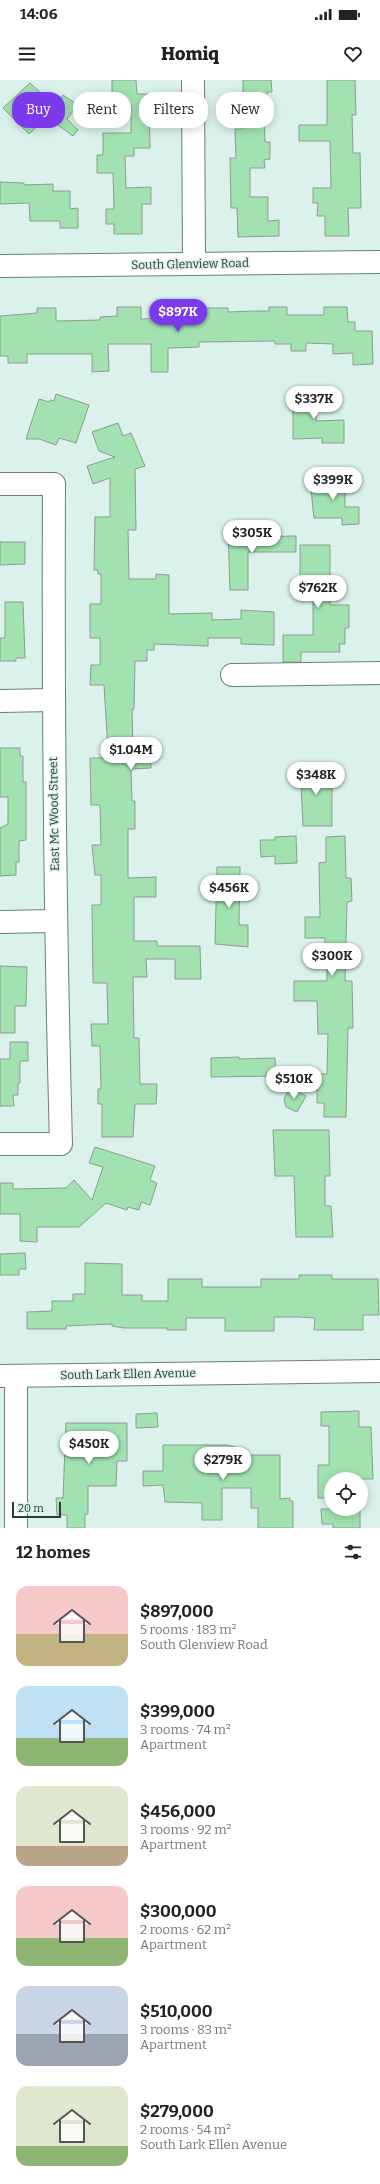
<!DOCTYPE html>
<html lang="en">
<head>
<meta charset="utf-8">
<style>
  body { margin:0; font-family:Bitter,serif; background:#f6f6f6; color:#222; height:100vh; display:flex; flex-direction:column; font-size:15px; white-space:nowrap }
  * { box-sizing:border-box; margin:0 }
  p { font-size:13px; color:#767676 }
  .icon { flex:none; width:22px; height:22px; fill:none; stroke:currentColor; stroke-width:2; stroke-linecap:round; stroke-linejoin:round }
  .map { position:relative; height:1448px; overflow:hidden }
  .details { display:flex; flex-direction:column; background:#fff; flex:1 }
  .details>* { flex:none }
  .banner { position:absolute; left:12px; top:12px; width:356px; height:36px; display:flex; gap:8px }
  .buttons { position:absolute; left:324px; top:1392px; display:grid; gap:8px }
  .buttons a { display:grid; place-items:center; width:44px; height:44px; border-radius:50%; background:#fff; box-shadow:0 2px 10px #0003; font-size:20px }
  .scale { position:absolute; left:12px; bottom:10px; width:49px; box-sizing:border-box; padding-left:4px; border:2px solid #303937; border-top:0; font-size:11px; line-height:14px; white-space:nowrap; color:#303937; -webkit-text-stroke:3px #daf1ec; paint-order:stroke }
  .price { position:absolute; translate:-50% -34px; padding:0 9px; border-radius:14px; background:#fff; color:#222; font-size:13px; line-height:26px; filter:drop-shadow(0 1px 2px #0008) }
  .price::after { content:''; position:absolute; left:50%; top:24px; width:12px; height:9px; margin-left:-6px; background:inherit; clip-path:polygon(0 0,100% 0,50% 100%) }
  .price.on { background:#7c3aed; color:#fff }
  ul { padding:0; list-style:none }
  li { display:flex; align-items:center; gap:12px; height:100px; padding:0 16px }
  li span { display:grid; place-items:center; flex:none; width:112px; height:80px; border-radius:12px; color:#555 }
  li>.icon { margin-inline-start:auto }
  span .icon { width:48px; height:48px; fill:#fffc; stroke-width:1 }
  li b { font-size:17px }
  h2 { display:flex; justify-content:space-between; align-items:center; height:48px; padding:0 16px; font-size:17px }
  .pill { padding:0 14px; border-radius:16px; background:#fff; box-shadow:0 2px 10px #0003; font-size:14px; line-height:36px }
  .pill.on { background:#7c3aed; color:#fff }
  .status { display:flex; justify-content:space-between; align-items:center; height:28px; padding:0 20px; background:#fff; direction:ltr }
  .status svg { height:11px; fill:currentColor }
  header { display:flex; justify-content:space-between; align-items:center; height:52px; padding:0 16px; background:#fff; font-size:18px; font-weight:800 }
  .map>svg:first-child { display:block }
  .building { fill:#a1e2b0; stroke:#8d9c90 }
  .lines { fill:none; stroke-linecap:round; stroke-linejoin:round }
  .minor-casing { stroke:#6a7f7a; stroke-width:24 }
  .minor { stroke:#fff; stroke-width:22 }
  .labels { text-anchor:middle; stroke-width:3; stroke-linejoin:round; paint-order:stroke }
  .street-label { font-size:12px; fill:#303937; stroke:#daf1ec }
</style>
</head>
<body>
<div class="status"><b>14:06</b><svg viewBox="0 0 49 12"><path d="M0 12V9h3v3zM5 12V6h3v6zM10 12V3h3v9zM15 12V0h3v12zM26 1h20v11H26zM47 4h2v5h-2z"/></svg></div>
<header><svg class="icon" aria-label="menu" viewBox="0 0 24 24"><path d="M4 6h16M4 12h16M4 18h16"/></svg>Homiq<svg class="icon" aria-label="heart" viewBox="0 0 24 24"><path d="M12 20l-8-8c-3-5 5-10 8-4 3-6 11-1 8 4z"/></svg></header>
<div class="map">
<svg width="380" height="1448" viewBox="0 0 380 1448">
  <rect width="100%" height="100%" fill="#daf1ec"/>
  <g class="building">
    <path d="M 112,0 L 136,0 L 137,14 L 149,14 L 150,68 L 134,68 L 134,76 L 125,76 L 126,108 L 151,107 L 151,124 L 142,124 L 142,154 L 114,154 L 114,144 L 106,144 L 106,129 L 114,129 L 113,93 L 97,93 L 97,75 L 103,75 L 103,53 L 131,53 L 131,25 L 112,25 Z"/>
    <path d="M 243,0 L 271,0 L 272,12 L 267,12 L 267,36 L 264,36 L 265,62 L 270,62 L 270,79 L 264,80 L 265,88 L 250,88 L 250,117 L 268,117 L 268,141 L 279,140 L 279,156 L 238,157 L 237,128 L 231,128 L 230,78 L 236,78 L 235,49 L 243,49 Z"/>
    <path d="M 327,0 L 355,0 L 356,35 L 352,35 L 353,73 L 360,73 L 361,128 L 348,128 L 349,156 L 325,156 L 325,136 L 317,136 L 318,123 L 313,123 L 313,108 L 331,108 L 330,61 L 299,61 L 299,45 L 327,45 Z"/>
    <path d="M 30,3 L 55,26 L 63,15 L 78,25 L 67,39 L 78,50 L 73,56 L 47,37 L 29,54 L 3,28 Z"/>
    <path d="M 0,102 L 24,103 L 24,105 L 53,104 L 53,111 L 70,111 L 70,129 L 78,128 L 78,148 L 60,148 L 60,141 L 30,141 L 29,123 L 0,124 Z"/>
    <path d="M 117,227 L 141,227 L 141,239 L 167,238 L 167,235 L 186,234 L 185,228 L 228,228 L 228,232 L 254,231 L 269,231 L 269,227 L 287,227 L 287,235 L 324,235 L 324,227 L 347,227 L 348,242 L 355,242 L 355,251 L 372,251 L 373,284 L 353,285 L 353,273 L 333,274 L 333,264 L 306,263 L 306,271 L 291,271 L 291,264 L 275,264 L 275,261 L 199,262 L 199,267 L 168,268 L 168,292 L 151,292 L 151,264 L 108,264 L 109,291 L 92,292 L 92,274 L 27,274 L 27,283 L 8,283 L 8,276 L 0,276 L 0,236 L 37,233 L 37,228 L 56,228 L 56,241 L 100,240 L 100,237 L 117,236 Z"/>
    <path d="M 293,310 L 316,310 L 316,341 L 344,340 L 344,363 L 322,363 L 322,358 L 293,359 Z"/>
    <path d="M 56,314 L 89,325 L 76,363 L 59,358 L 56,365 L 39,359 L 26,359 L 39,319 L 49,322 L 50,320 L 54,321 Z"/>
    <path d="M 118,343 L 123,356 L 131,353 L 145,386 L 135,389 L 136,450 L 128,450 L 129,499 L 156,499 L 156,494 L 169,495 L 169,534 L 212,533 L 212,540 L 241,539 L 241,530 L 274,532 L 274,565 L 241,564 L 241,558 L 208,558 L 208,566 L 154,564 L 154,570 L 147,570 L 147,581 L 135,581 L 134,629 L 132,629 L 133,670 L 150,670 L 151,688 L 131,689 L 132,721 L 135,721 L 135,749 L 128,749 L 128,798 L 156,797 L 156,817 L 134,817 L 134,861 L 157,861 L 157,866 L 200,866 L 201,899 L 175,899 L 175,879 L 146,879 L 147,897 L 133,897 L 134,958 L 139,958 L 140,1004 L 157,1004 L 156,1024 L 135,1024 L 133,1057 L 102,1057 L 102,1024 L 98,1024 L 98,1009 L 101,1009 L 100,966 L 92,966 L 91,944 L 108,944 L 107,903 L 93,903 L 92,825 L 101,825 L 101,795 L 95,795 L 92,765 L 101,765 L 100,725 L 91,725 L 90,678 L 106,678 L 106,670 L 108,670 L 104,605 L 90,605 L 91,585 L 100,585 L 100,558 L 90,558 L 90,524 L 101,524 L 101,494 L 98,494 L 98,490 L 94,490 L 95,437 L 110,437 L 110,398 L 93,404 L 87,386 L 115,377 L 99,371 L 92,352 Z"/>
    <path d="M 345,398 L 345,427 L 359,427 L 359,444 L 342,445 L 342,438 L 314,438 L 311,409 L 315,405 L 314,399 Z"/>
    <path d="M 228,450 L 247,450 L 247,457 L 296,456 L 296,472 L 248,472 L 248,510 L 230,510 Z"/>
    <path d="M 0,462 L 25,462 L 25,484 L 0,485 Z"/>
    <path d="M 300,465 L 330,465 L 330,525 L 349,525 L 349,548 L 345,548 L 345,564 L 339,564 L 340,572 L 301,572 L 301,582 L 283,582 L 283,555 L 313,555 L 313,507 L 307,507 L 307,497 L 300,497 Z"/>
    <path d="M 5,522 L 23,522 L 25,578 L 16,578 L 16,581 L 0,581 L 0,558 L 5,558 Z"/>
    <path d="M 0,668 L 20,668 L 20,676 L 23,676 L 23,702 L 26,702 L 26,760 L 19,761 L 19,782 L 16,782 L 16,795 L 0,796 L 0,748 L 8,744 L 8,717 L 0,717 Z"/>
    <path d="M 326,683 L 327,704 L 332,704 L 332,746 L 303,746 L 300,684 Z"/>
    <path d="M 296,756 L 297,783 L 275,784 L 275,776 L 261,777 L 260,760 L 275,760 L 275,757 Z"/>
    <path d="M 345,756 L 346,798 L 351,798 L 352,821 L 347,822 L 345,901 L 352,901 L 353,948 L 348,948 L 346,1037 L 324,1037 L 324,1023 L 317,1023 L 317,994 L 327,994 L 328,954 L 318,954 L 317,921 L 294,921 L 294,901 L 327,901 L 327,872 L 325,872 L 325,858 L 305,858 L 305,837 L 320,837 L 319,783 L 326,782 L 326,757 Z"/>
    <path d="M 217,787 L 240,787 L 239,842 L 240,845 L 248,845 L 248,867 L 215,864 Z"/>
    <path d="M 0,886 L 27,887 L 26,926 L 15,926 L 15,953 L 0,953 Z"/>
    <path d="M 10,962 L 28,962 L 28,981 L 20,981 L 20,1003 L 18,1003 L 18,1015 L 13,1015 L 14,1026 L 0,1026 L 0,979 L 10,979 Z"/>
    <path d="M 239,977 L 239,979 L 275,978 L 276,996 L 211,997 L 211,978 Z"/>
    <path d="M 294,1010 L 306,1016 L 297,1032 L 286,1027 L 284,1019 L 287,1013 Z"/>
    <path d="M 273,1050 L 329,1050 L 330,1096 L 325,1096 L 325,1126 L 331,1126 L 333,1157 L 296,1157 L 294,1096 L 275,1096 Z"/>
    <path d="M 95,1067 L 155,1086 L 150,1100 L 157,1103 L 150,1125 L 141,1122 L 139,1130 L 128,1127 L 127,1130 L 106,1123 L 79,1147 L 37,1147 L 37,1162 L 20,1161 L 20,1134 L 0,1134 L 0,1103 L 13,1103 L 13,1109 L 66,1108 L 74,1100 L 92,1120 L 103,1087 L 89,1083 Z"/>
    <path d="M 25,1173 L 26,1189 L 19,1189 L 19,1195 L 0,1195 L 0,1174 Z"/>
    <path d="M 85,1183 L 122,1184 L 122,1215 L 142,1215 L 142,1221 L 168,1221 L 168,1199 L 202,1199 L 202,1207 L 261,1207 L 261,1199 L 299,1199 L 299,1195 L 332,1195 L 332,1199 L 378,1199 L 379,1235 L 363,1235 L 363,1250 L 314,1250 L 315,1238 L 299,1237 L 274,1237 L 274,1251 L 225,1251 L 225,1238 L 186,1238 L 186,1250 L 167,1250 L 167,1248 L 124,1248 L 112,1246 L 112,1244 L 66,1246 L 66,1249 L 27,1249 L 27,1232 L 52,1231 L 52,1221 L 73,1221 L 73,1214 L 85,1214 Z"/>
    <path d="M 359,1331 L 359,1347 L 371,1347 L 373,1399 L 331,1399 L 331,1418 L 318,1418 L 318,1385 L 329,1385 L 329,1346 L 321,1346 L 321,1332 Z"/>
    <path d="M 157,1333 L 158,1347 L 136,1348 L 136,1334 Z"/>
    <path d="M 66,1343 L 127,1343 L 127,1381 L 117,1381 L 116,1406 L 88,1406 L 88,1434 L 85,1434 L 85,1448 L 67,1448 L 67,1435 L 57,1435 L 56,1418 L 63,1418 Z"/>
    <path d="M 163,1365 L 226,1365 L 235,1367 L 235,1375 L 280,1375 L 280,1419 L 290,1418 L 290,1421 L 293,1421 L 293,1448 L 258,1448 L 258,1428 L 251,1428 L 251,1408 L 222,1408 L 222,1440 L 202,1440 L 202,1423 L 165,1422 L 163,1405 L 143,1406 L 143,1391 L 163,1391 Z"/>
    <path d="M 321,1429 L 360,1429 L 360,1448 L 333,1448 L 333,1444 L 322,1444 Z"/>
  </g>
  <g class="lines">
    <defs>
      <g id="minor">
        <path d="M 193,0 L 194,184"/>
        <path d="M 0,186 L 380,182"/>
        <path d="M 0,404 L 54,404 C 53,624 55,844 61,1064 L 0,1064"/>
        <path d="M 232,595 L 380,593"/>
        <path d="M 0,621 L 53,620"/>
        <path d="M 0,842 L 55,841"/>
        <path d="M 0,1296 L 380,1291"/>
        <path d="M 16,1448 L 16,1296"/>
      </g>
    </defs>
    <use href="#minor" class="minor-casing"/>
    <use href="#minor" class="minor"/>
  </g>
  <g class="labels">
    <g class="street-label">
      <text transform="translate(190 184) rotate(-1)" y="4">South Glenview Road</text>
      <text transform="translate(54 734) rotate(-91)" y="4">East Mc Wood Street</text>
      <text transform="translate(128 1294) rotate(-1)" y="4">South Lark Ellen Avenue</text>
    </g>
  </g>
</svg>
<div class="buttons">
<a><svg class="icon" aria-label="locate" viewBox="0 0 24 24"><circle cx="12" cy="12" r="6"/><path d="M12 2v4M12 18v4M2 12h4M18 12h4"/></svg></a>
</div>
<div class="scale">20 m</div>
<b class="price on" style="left:178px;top:253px">$897K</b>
<b class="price" style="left:314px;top:340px">$337K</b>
<b class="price" style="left:333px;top:421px">$399K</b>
<b class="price" style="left:252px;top:474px">$305K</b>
<b class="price" style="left:318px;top:529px">$762K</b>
<b class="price" style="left:131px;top:691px">$1.04M</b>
<b class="price" style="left:316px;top:716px">$348K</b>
<b class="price" style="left:229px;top:829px">$456K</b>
<b class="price" style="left:332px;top:897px">$300K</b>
<b class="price" style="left:294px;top:1020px">$510K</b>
<b class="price" style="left:89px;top:1385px">$450K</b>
<b class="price" style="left:223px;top:1401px">$279K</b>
<div class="banner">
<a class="pill on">Buy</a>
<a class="pill">Rent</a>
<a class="pill">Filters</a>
<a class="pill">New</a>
</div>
</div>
<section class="details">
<h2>12 homes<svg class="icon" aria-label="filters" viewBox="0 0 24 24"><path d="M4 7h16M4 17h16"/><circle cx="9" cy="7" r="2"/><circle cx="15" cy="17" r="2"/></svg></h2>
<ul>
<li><span style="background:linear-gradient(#f6c9c9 60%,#c2b280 0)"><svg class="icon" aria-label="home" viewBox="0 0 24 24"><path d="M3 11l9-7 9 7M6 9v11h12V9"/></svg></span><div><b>$897,000</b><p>5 rooms · 183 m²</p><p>South Glenview Road</p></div></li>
<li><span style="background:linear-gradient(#bfe0f5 65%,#8fb573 0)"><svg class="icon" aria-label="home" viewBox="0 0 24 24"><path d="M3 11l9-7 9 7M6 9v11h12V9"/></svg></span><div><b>$399,000</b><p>3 rooms · 74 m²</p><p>Apartment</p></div></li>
<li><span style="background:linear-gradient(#dfe7d0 75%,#b9a48a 0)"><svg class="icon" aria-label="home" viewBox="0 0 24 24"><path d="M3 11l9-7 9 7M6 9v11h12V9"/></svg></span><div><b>$456,000</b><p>3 rooms · 92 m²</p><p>Apartment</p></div></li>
<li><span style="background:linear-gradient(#f6c9c9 65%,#8fb573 0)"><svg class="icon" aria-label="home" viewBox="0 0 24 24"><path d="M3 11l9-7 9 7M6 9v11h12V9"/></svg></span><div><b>$300,000</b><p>2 rooms · 62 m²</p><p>Apartment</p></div></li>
<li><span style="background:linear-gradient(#c9d6e8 60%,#9aa5b1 0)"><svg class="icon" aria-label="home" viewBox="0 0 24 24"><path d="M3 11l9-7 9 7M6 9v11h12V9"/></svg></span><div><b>$510,000</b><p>3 rooms · 83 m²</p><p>Apartment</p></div></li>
<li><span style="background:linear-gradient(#dfe7d0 75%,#8fb573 0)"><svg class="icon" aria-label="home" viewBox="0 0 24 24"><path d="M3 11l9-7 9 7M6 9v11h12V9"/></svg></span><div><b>$279,000</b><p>2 rooms · 54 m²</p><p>South Lark Ellen Avenue</p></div></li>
</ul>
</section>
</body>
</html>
